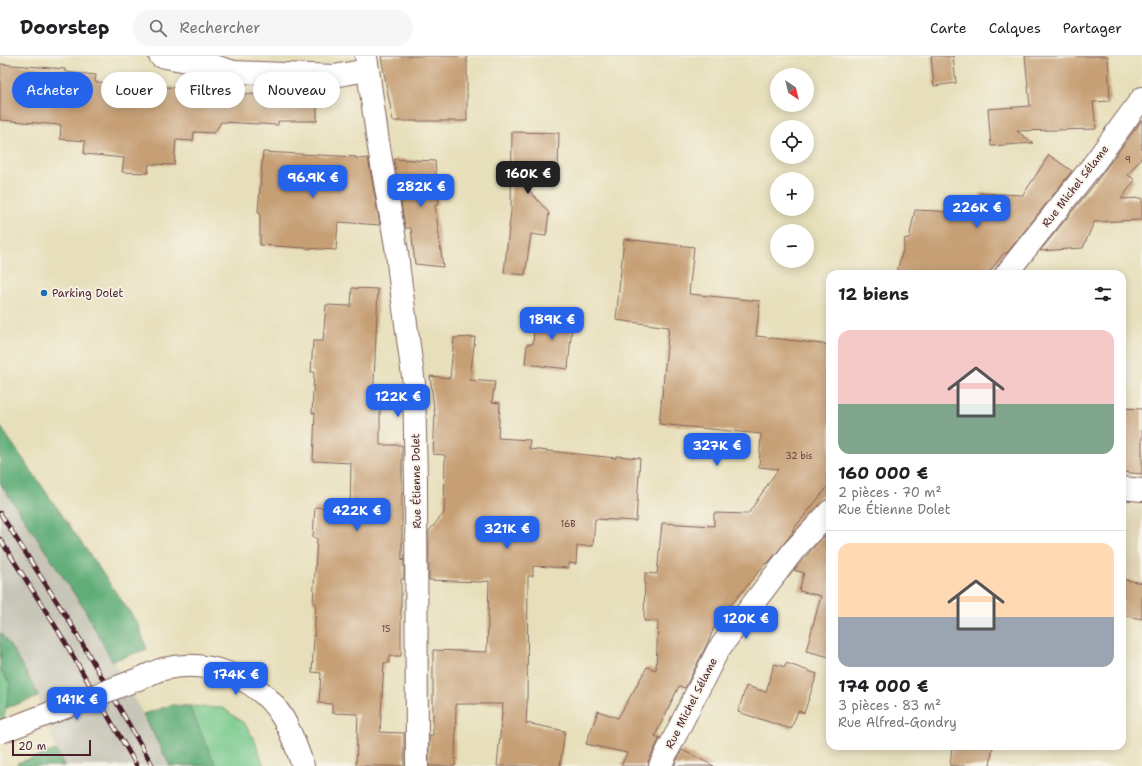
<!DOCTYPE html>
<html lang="fr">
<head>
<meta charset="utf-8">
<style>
  body { margin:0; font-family:"Shantell Sans",sans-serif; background:#f6f6f6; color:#202124; height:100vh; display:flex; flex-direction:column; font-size:15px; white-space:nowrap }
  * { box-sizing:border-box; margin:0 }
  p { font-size:13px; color:#757577 }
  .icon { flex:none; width:22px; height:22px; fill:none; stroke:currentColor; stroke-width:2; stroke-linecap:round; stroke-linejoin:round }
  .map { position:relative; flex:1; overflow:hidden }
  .side { position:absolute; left:826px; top:214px; width:300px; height:480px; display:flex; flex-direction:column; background:#fff; border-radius:12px; box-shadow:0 2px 10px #0003 }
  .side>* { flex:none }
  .banner { position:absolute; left:12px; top:16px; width:380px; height:36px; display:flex; gap:8px }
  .needle { width:26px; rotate:145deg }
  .tools { position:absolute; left:770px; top:12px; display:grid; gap:8px }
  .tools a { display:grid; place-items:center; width:44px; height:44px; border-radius:50%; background:#fff; box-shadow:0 2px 10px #0003; font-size:20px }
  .scale { position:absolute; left:12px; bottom:10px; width:79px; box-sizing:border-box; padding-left:4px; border:2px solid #4a1f2b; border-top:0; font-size:11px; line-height:14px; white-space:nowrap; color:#4a1f2b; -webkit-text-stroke:3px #f7f3e8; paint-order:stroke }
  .price { position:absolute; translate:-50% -34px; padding:0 9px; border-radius:8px; background:#2563eb; color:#fff; font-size:13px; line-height:26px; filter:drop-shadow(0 1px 2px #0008) }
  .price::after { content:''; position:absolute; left:50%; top:24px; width:12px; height:9px; margin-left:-6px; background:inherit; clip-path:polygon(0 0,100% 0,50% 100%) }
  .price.selected { background:#222; color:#fff }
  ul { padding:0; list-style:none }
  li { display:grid; align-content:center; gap:8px; height:212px; padding:0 12px }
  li+li { border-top:1px solid #e0e0e0 }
  li span { display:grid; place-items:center; height:124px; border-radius:12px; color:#555 }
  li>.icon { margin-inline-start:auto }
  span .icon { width:72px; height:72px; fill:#fffc; stroke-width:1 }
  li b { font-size:17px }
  h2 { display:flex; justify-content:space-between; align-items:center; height:48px; padding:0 12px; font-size:17px }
  .pill { padding:0 14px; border-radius:18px; background:#fff; box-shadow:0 2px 10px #0003; font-size:14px; line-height:36px }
  .pill.selected { background:#2563eb; color:#fff }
  header { display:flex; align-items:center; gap:24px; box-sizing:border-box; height:56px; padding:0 20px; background:#fff; border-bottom:1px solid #e0e0e0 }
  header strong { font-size:19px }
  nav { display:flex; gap:22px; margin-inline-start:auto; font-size:14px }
  .search { width:280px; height:36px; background:#f6f6f6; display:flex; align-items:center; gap:10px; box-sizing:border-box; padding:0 14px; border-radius:22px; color:#757577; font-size:15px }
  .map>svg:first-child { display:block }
  .built { fill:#dfd3b4 }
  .industrial { fill:#c7c5b8 }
  .green { fill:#77c98c; stroke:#60745c }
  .forest { fill:#61ad78; stroke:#566652 }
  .building { fill:#c69f75 }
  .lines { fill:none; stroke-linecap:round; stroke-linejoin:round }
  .minor-casing { stroke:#81625d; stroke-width:24 }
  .minor { stroke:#fff; stroke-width:22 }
  .rail-casing { stroke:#4a1f2b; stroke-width:4.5 }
  .rail { stroke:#f7f3e8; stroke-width:3; stroke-dasharray:9; stroke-linecap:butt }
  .minor-bridge-casing { stroke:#81625d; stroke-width:24; stroke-linecap:butt }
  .minor-bridge { stroke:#fff; stroke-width:22 }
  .poi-dot { fill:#1f6fb2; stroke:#f7f3e8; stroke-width:1.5 }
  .labels { text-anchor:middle; stroke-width:3.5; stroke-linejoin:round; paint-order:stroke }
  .number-label { font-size:9px; fill:#693f3e }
  .street-label { font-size:11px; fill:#4a1f2b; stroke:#f7f3e8 }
  .poi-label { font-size:11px; fill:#4a1f2b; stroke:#f7f3e8; text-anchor:start }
</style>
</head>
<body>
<header>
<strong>Doorstep</strong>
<div class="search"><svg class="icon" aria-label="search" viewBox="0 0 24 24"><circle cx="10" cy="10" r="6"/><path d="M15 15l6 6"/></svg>Rechercher</div>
<nav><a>Carte</a><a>Calques</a><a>Partager</a></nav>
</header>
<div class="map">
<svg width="1142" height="710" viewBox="0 0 1142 710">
  <rect width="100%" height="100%" fill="#f7f3e8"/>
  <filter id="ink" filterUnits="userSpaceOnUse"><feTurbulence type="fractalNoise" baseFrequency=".025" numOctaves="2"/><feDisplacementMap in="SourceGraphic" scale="8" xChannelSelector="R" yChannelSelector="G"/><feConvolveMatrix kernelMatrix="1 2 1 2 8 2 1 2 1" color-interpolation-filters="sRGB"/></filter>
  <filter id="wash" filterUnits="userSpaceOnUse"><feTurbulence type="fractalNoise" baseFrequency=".012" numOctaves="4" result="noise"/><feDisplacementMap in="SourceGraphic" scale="16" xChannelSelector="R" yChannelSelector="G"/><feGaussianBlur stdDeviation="0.9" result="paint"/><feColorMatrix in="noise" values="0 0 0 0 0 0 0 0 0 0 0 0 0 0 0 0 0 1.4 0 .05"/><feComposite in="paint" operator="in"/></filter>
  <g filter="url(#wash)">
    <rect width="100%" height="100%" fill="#e7dfba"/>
    <path class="built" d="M 1132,451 L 1142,452 L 1142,563 L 1122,559 L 1122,504 L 1129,479 Z"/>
    <path class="industrial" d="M 0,427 L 85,554 L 112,605 L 143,658 L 170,710 L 64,710 L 56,694 L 37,636 L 13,594 L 0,576 Z"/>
    <g class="green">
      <path d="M 0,614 L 10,627 L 6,652 L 0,676 Z"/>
      <path d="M 189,650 L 223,652 L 245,668 L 255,685 L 264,710 L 216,710 Z"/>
    </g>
    <g class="forest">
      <path d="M 0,370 L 138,568 L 147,593 L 112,605 L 85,554 L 0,427 Z"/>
      <path d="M 0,576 L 13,594 L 37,636 L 38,641 L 6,652 L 10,627 L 0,614 Z"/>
      <path d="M 172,649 L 189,650 L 216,710 L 170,710 L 143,658 Z"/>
      <path d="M 56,694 L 64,710 L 19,710 L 17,707 Z"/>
    </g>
    <g id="blocks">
      <g class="building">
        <path d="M 381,0 L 467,0 L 467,65 L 393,65 Z"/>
        <path d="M 931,0 L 953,0 L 956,27 L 934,30 Z"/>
        <path d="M 1025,0 L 1108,0 L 1110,45 L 1093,46 L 1096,73 L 1017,75 L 1033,87 L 991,90 L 988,53 L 1030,50 Z"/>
        <path d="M 0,8 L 65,13 L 65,16 L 96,19 L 95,26 L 180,32 L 180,34 L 317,42 L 317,65 L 278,65 L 278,69 L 221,66 L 214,77 L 194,76 L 193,85 L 176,84 L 174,109 L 149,108 L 148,117 L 122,116 L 124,102 L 84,98 L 85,85 L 60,83 L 61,69 L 0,64 Z"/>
        <path d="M 1142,64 L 1142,101 L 1128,119 L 1135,124 L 1121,143 L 1142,142 L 1142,164 L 1094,166 L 1083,192 L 1040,195 L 1093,130 Z"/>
        <path d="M 512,76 L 559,77 L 558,116 L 512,115 L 549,157 L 546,180 L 531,178 L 525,219 L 504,217 L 511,155 Z"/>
        <path d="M 263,96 L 356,101 L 357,103 L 368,102 L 380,169 L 338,166 L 336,194 L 260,189 L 260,156 L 258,156 Z"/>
        <path d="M 1049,99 L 1072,115 L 1007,197 L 1004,197 L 988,218 L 896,218 L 903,194 L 905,182 L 909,183 L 915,154 L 980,157 L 980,137 L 1023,139 Z"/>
        <path d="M 394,103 L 435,105 L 439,149 L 435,149 L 443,211 L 415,208 L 411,172 L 405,172 Z"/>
        <path d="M 624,183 L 694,191 L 689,238 L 760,245 L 756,280 L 830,289 L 830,428 L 792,475 L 794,475 L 768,507 L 766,507 L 716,567 L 708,586 L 685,632 L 679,630 L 655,680 L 660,682 L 649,704 L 648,710 L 621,710 L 627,697 L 586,688 L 598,655 L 618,662 L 647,611 L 656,614 L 658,565 L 644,565 L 645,517 L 657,518 L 662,467 L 714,470 L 714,457 L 748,458 L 778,413 L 759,411 L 761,378 L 659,368 L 669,271 L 616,264 Z"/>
        <path d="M 352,232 L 378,233 L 373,348 L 380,349 L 380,389 L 402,389 L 402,505 L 404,503 L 404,523 L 401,523 L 401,600 L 389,600 L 389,607 L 384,607 L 380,676 L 404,677 L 404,710 L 356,710 L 358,658 L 332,657 L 332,648 L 319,647 L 321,617 L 312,616 L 316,548 L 313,547 L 317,482 L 313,481 L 315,451 L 350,454 L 351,407 L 313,405 L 315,357 L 312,357 L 314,316 L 311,316 L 313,285 L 323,285 L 326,249 L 351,250 Z"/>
        <path d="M 542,254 L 573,258 L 568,313 L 525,308 L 527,288 L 533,288 L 534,275 L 540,276 Z"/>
        <path d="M 475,281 L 470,324 L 495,326 L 492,346 L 500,347 L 498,382 L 530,384 L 529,393 L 616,402 L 616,400 L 640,402 L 636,465 L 595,463 L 593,490 L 577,490 L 576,508 L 569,507 L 569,512 L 533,510 L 533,520 L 528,520 L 527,650 L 526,667 L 565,675 L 560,710 L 497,710 L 503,648 L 456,648 L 455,710 L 429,710 L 429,679 L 433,679 L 433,594 L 487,596 L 489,525 L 479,526 L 429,524 L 429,475 L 444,457 L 445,399 L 433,398 L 435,360 L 430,320 L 450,322 L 454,282 Z"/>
        <path d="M 1122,352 L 1142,353 L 1142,418 L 1122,416 Z"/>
        <path d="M 824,480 L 830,481 L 830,601 L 806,595 L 821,540 L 799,535 L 804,517 L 794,514 Z"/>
        <path d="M 1122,523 L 1142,527 L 1142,563 L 1122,559 Z"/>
        <path d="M 786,607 L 817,618 L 804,657 L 798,655 L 791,673 L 738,656 L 746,630 L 766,636 L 774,608 L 785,611 Z"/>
        <path d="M 952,690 L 993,690 L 990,710 L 950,710 Z"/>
        <path d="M 682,694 L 714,710 L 674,710 Z"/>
      </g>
    </g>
  </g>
  <g filter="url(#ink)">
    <use href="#blocks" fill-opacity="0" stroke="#81625d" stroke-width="1"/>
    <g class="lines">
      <defs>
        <g id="minor">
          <path d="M 160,0 L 214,10 L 234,16 L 334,20 L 367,14"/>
          <path d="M 366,0 L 378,86 L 397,196 L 399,215 L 414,328 L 416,426 L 417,710"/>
          <path d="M 1006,218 L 1092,110 L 1142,42"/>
          <path d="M 1122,432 L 1142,434"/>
          <path d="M 141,622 C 148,619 156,615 163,613 C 207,602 257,621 281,659 C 291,675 297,692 303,710"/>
          <path d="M 660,710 L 718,594 L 793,495 L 830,455"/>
        </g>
      </defs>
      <use href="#minor" class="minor-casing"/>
      <use href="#minor" class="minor"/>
      <defs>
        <g id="rail">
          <path d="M 0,457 L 71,568 L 153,710"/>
          <path d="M 0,483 L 59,576 L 137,710"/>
        </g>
      </defs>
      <use href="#rail" class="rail-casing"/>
      <use href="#rail" class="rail"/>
      <defs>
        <path id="minor-bridge" d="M 1,676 L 141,622"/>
      </defs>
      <use href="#minor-bridge" class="minor-bridge-casing"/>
      <use href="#minor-bridge" class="minor-bridge"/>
    </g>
  </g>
  <circle class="poi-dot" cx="44" cy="237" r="4"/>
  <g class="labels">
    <g class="number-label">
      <text x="1128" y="107">9</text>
      <text x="799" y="403">32 bis</text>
      <text x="568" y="471">16B</text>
      <text x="386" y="576">15</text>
    </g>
    <g class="street-label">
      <text transform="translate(1075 130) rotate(-52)" y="4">Rue Michel Sélame</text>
      <text transform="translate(416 425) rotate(-91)" y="4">Rue Étienne Dolet</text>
      <text transform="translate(691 647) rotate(-63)" y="4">Rue Michel Sélame</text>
    </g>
    <g class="poi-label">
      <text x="52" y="241">Parking Dolet</text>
    </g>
  </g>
</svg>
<div class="tools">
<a><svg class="needle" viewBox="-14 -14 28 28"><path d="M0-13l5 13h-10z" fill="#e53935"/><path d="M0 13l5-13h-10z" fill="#757577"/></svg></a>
<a><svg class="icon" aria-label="locate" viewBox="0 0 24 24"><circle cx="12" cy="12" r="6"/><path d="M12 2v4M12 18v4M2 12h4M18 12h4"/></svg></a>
<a>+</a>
<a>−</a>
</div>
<div class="scale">20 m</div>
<b class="price selected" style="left:528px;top:139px">160K €</b>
<b class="price" style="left:313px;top:143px">96.9K €</b>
<b class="price" style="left:421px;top:152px">282K €</b>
<b class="price" style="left:977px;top:173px">226K €</b>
<b class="price" style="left:552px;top:285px">189K €</b>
<b class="price" style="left:398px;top:362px">122K €</b>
<b class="price" style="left:717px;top:411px">327K €</b>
<b class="price" style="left:357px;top:476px">422K €</b>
<b class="price" style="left:507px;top:494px">321K €</b>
<b class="price" style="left:746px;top:584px">120K €</b>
<b class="price" style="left:236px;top:640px">174K €</b>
<b class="price" style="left:77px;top:665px">141K €</b>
<div class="banner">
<a class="pill selected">Acheter</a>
<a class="pill">Louer</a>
<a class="pill">Filtres</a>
<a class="pill">Nouveau</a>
</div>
<section class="side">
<h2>12 biens<svg class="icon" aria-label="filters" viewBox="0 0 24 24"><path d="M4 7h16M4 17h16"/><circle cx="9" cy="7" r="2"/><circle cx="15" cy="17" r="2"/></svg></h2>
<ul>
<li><span style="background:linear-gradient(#f6c9c9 60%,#7fa58c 0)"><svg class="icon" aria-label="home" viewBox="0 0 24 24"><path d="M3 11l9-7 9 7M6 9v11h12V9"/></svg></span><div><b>160 000 €</b><p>2 pièces · 70 m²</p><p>Rue Étienne Dolet</p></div></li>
<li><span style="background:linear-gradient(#ffd9b3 60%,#9aa5b1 0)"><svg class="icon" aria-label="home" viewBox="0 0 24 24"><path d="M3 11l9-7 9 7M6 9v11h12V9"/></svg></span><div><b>174 000 €</b><p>3 pièces · 83 m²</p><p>Rue Alfred-Gondry</p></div></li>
</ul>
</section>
</div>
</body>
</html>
